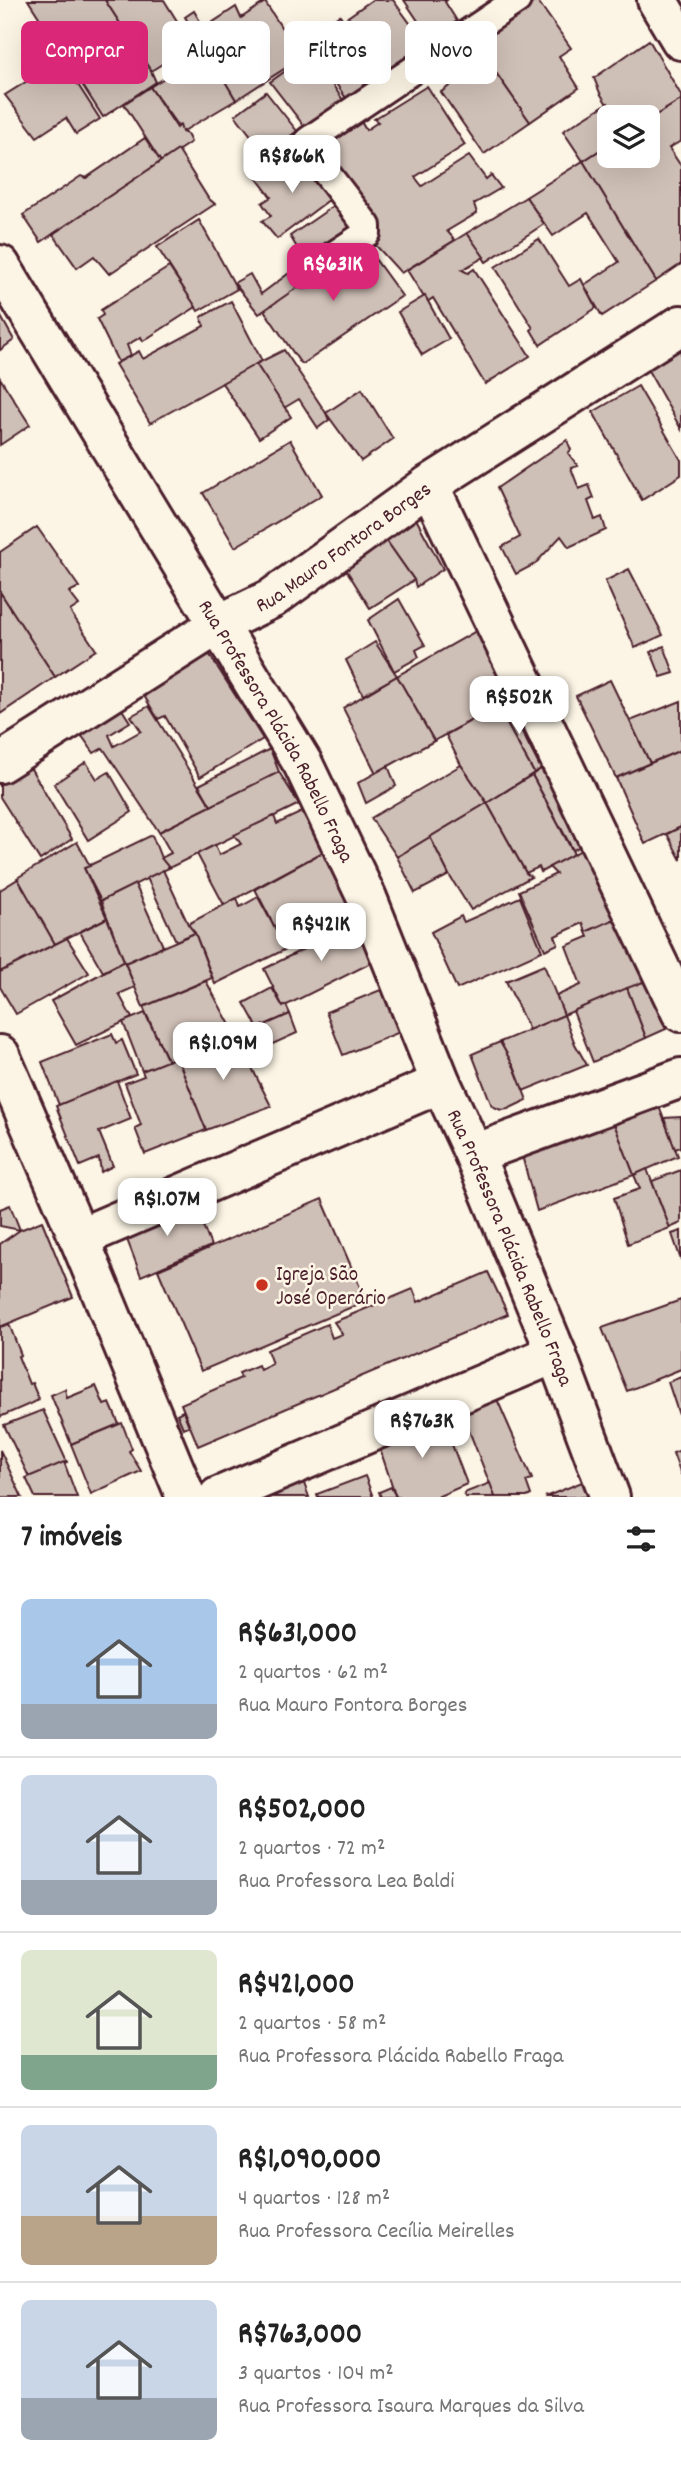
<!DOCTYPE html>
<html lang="pt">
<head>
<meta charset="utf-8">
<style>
  body { margin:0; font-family:Dekko,sans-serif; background:#f6f6f6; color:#222; height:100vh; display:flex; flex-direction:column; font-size:26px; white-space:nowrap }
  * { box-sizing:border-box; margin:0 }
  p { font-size:23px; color:#767676 }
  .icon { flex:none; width:38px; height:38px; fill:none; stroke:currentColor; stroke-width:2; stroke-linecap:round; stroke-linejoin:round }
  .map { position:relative; height:1497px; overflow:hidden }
  .side { display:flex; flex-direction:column; background:#fff; flex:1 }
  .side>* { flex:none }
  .guide { position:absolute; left:21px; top:21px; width:640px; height:63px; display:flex; gap:14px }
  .fabs { position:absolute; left:597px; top:105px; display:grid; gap:14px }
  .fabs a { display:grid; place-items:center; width:63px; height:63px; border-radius:10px; background:#fff; box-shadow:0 7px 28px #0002; font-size:35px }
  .price { position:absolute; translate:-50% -60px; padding:0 16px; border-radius:14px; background:#fff; color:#222; font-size:23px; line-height:46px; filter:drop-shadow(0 2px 4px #0008) }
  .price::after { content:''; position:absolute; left:50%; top:42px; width:21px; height:16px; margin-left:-10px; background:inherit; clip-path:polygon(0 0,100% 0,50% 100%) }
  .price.active { background:#db2777; color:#fff }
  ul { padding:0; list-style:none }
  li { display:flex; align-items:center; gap:21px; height:175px; padding:0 21px }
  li+li { border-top:2px solid #e0e0e0 }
  li span { display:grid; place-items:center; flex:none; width:196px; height:140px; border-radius:10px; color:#555 }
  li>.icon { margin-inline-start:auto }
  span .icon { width:84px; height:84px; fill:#fffc; stroke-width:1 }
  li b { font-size:30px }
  h2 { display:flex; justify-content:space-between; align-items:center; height:84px; padding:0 21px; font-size:30px }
  .tag { padding:0 24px; border-radius:10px; background:#fff; box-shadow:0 7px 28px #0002; font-size:24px; line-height:63px }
  .tag.active { background:#db2777; color:#fff }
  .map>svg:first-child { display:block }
  .building { fill:#cfc0b7; stroke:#4a1f2b; stroke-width:2 }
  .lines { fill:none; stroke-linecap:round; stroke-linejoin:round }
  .service-casing { stroke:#4a1f2b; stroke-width:32 }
  .minor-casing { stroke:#4a1f2b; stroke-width:44 }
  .service { stroke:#fcf5e5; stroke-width:26 }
  .minor { stroke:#fcf5e5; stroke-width:38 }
  .poi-dot { fill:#c8321e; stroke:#fcf5e5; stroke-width:2.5 }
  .labels { text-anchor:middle; stroke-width:5; stroke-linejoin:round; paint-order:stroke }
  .street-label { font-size:21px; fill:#4a1f2b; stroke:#fcf5e5 }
  .poi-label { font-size:21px; fill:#4a1f2b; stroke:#fcf5e5; text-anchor:start }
</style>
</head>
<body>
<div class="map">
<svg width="681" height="1497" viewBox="0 0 681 1497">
  <rect width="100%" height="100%" fill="#fcf5e5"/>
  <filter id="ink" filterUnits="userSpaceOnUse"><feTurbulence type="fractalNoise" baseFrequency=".0143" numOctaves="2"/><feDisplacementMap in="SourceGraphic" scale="14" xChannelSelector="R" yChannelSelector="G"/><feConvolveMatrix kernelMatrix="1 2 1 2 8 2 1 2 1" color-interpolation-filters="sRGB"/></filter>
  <g filter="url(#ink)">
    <g class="building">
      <path d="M 28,0 L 105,0 L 151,71 L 156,82 L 103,117 Z"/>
      <path d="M 105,0 L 164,0 L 192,45 L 151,71 Z"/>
      <path d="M 372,0 L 393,0 L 426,45 L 382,76 L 342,21 Z"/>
      <path d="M 404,0 L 447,0 L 445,2 L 457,21 L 431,40 Z"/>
      <path d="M 537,0 L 571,48 L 559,56 L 579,88 L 530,122 L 487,60 L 473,45 Z"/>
      <path d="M 265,2 L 301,58 L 236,100 L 185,17 L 194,11 L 204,28 L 236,7 L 241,18 Z"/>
      <path d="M 340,15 L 382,76 L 348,101 L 306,40 Z"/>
      <path d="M 44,32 L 100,119 L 76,134 L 66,118 L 37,137 L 5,95 L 32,78 L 25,70 L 37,63 L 25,44 Z"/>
      <path d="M 649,40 L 681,95 L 681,100 L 648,120 L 648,117 L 615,117 L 600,93 L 594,78 Z"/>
      <path d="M 207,51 L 236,100 L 182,132 L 150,87 Z"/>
      <path d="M 311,53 L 345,103 L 308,131 L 270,82 Z"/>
      <path d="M 487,60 L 530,122 L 484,154 L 441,92 Z"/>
      <path d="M 427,86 L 465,145 L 415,177 L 422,186 L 469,156 L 486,179 L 491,175 L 501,188 L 474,204 L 477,213 L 447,231 L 455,240 L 401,273 L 370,239 L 336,164 L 319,142 L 357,115 L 366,130 L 378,122 L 374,119 Z"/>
      <path d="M 150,87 L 177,128 L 180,125 L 182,132 L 187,134 L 191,142 L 161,162 L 124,104 Z"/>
      <path d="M 266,92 L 297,131 L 266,155 L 235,115 Z"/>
      <path d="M 681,100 L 681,141 L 669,148 L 681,166 L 681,264 L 656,281 L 583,161 L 609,144 L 609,156 L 648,156 L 648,120 Z"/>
      <path d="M 608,103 L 615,117 L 609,117 L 609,144 L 583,161 L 563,131 Z"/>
      <path d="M 145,138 L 161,162 L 41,242 L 23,215 L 81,176 L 86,178 Z"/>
      <path d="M 178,150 L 208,198 L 215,204 L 109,274 L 94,256 L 77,268 L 53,234 Z"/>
      <path d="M 304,157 L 334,196 L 277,239 L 262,221 L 271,216 L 262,203 L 271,197 L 255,176 L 276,163 L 280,173 Z"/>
      <path d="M 583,161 L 656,281 L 602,316 L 584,285 L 619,262 L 588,213 L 553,236 L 526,197 Z"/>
      <path d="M 526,197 L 544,224 L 486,262 L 467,233 Z"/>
      <path d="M 342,200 L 364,226 L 301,272 L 294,263 L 302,256 L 290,236 Z"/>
      <path d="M 199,220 L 237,289 L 198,311 L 157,247 Z"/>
      <path d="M 467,233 L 484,257 L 462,270 L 468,273 L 474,269 L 530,356 L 485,384 L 433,298 L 427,302 L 407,270 Z"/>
      <path d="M 539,239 L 569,286 L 581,279 L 596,308 L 540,345 L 531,330 L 533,328 L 495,267 Z"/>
      <path d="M 362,241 L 402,296 L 303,364 L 299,361 L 264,310 Z"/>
      <path d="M 169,267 L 196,307 L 143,341 L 141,337 L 127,345 L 131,356 L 118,362 L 97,319 L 103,315 L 101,310 Z"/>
      <path d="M 296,268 L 305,282 L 259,314 L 234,283 L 250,274 L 261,294 Z"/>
      <path d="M 425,296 L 449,339 L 422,355 L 398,312 Z"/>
      <path d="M 231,301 L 262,361 L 150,423 L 115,364 L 139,351 L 143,359 L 204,326 L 201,317 Z"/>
      <path d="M 0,315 L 14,340 L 0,350 Z"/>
      <path d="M 681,340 L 681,429 L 645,365 Z"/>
      <path d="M 284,350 L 326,413 L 329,420 L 318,428 L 299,399 L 284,408 L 256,364 Z"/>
      <path d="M 256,364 L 291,417 L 259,438 L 222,383 Z"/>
      <path d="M 0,378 L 30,425 L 0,445 Z"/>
      <path d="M 638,386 L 681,460 L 681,475 L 642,500 L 593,412 Z"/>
      <path d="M 362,389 L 393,439 L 361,461 L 326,413 Z"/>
      <path d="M 290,440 L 322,495 L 235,547 L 203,493 Z"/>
      <path d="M 567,440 L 571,450 L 568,453 L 578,466 L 571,468 L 579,489 L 589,485 L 594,498 L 588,501 L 595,520 L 602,517 L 606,530 L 569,547 L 561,536 L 535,564 L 516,574 L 502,547 L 520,537 L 497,488 Z"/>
      <path d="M 415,517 L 443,569 L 416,587 L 414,580 L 379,530 Z"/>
      <path d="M 37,527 L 79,587 L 69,592 L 79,605 L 70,611 L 96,650 L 55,677 L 0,592 L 0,552 Z"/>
      <path d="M 379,530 L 414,580 L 370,608 L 339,558 Z"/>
      <path d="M 629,569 L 663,635 L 635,648 L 605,581 Z"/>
      <path d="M 0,592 L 55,677 L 0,714 Z"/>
      <path d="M 399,599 L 425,645 L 416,650 L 419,657 L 394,671 L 368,620 Z"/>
      <path d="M 478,630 L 512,698 L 434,741 L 397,676 Z"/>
      <path d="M 375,642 L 397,676 L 363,695 L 346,660 Z"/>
      <path d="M 204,646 L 263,739 L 200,777 L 165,716 L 158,719 L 137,684 Z"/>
      <path d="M 664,646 L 674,673 L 661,677 L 651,652 Z"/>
      <path d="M 397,676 L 434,741 L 376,773 L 343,708 Z"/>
      <path d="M 610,680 L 650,763 L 616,778 L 576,696 Z"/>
      <path d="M 506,701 L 541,769 L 534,773 L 497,706 Z"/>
      <path d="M 681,701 L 681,750 L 650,763 L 630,721 Z"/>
      <path d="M 118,703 L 130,722 L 109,735 L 114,746 L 141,731 L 131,716 L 149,706 L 211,806 L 159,832 L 103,748 L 94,753 L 77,729 Z"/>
      <path d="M 497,706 L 534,773 L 487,803 L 461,765 L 446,735 Z"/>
      <path d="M 270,749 L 279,772 L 211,806 L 199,785 Z"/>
      <path d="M 681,750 L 681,827 L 645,844 L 616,778 Z"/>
      <path d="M 27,762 L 72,839 L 40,860 L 0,797 L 0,779 Z"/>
      <path d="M 86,762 L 97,779 L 109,772 L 132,812 L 88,840 L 54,784 Z"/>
      <path d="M 461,765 L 487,803 L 397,857 L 371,818 Z"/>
      <path d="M 388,766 L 396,786 L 366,803 L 358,783 Z"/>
      <path d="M 541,769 L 582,845 L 573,850 L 532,775 Z"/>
      <path d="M 279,772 L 299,804 L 169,868 L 161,858 L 171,853 L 159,832 Z"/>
      <path d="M 532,775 L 574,854 L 541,872 L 539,867 L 526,873 L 487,803 Z"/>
      <path d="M 487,803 L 526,873 L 531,877 L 471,910 L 449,875 L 430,837 Z"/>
      <path d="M 302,812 L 325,851 L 224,905 L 197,854 L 215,845 L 219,855 L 241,844 L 234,835 L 274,816 L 277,824 Z"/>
      <path d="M 681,827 L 681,860 L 667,834 Z"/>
      <path d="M 152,835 L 161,858 L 169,868 L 101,901 L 84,868 Z"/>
      <path d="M 430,837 L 449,875 L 415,893 L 397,857 Z"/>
      <path d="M 77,842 L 90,866 L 84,868 L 107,918 L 55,944 L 17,878 Z"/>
      <path d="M 583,849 L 617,918 L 586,932 L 583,923 L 555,936 L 558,944 L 545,950 L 519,891 L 556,874 L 549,867 Z"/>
      <path d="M 325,851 L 361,914 L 345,921 L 342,914 L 284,945 L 255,889 Z"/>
      <path d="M 163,870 L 188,924 L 195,933 L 176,941 L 147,878 Z"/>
      <path d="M 18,879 L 55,944 L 0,972 L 0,890 Z"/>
      <path d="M 135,884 L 163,946 L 125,963 L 101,901 Z"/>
      <path d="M 258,897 L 286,949 L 215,984 L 195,933 L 188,924 L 237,898 L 240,907 Z"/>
      <path d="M 520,897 L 542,951 L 457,989 L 431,932 L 461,916 L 464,922 Z"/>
      <path d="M 361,914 L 373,962 L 283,1007 L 264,969 L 351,925 L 349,919 Z"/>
      <path d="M 107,918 L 124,961 L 103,972 L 80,932 Z"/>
      <path d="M 617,918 L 646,981 L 564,1015 L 556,996 L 581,985 L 566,946 L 588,937 L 586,932 Z"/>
      <path d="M 195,933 L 212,978 L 143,1007 L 125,963 Z"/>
      <path d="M 67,938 L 89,973 L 16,1014 L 0,987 L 0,972 Z"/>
      <path d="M 124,961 L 135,987 L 119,994 L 132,1018 L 76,1045 L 51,1001 Z"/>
      <path d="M 544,965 L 564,1015 L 529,1030 L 506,981 Z"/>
      <path d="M 206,981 L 235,1034 L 168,1061 L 143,1007 Z"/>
      <path d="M 646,981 L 666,1029 L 646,1038 L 627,988 Z"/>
      <path d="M 272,988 L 283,1007 L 286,1005 L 290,1014 L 258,1028 L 244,1003 Z"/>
      <path d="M 627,988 L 646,1038 L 593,1062 L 573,1011 Z"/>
      <path d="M 383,989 L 400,1032 L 343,1055 L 326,1012 Z"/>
      <path d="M 145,1013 L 168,1061 L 142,1071 L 123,1022 Z"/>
      <path d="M 290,1014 L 297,1033 L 266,1047 L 258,1028 Z"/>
      <path d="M 564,1015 L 575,1044 L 587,1065 L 523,1091 L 514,1067 L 500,1042 Z"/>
      <path d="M 112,1034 L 116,1043 L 122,1040 L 136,1074 L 59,1105 L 42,1062 Z"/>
      <path d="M 235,1034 L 271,1106 L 206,1130 L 177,1057 Z"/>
      <path d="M 500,1042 L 514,1067 L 527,1100 L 508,1109 L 501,1110 L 492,1106 L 472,1054 Z"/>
      <path d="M 177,1057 L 206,1130 L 145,1154 L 135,1128 L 141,1125 L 125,1083 L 144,1076 L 142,1071 Z"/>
      <path d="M 117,1081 L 131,1119 L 99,1132 L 113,1166 L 101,1172 L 99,1158 L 80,1166 L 56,1106 Z"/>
      <path d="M 653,1091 L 678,1156 L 634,1175 L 609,1111 Z"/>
      <path d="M 609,1111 L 634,1175 L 537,1211 L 520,1148 Z"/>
      <path d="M 681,1117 L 681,1147 L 675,1149 L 664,1118 Z"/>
      <path d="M 647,1169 L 670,1228 L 628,1244 L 614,1198 L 640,1189 L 634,1175 Z"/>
      <path d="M 681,1170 L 681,1223 L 670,1228 L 652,1181 Z"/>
      <path d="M 322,1199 L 366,1301 L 201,1371 L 158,1270 Z"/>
      <path d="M 193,1200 L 211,1246 L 141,1276 L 123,1229 Z"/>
      <path d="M 10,1205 L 20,1230 L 0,1226 L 0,1209 Z"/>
      <path d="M 42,1221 L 73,1297 L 0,1327 L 0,1244 L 20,1230 Z"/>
      <path d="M 681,1231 L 681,1260 L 672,1234 Z"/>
      <path d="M 488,1272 L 508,1314 L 198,1446 L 181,1404 L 241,1378 L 239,1373 L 258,1365 L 260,1370 L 272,1364 L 267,1350 L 327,1324 L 332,1338 L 342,1334 L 334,1322 L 413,1289 L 418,1302 Z"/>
      <path d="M 681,1300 L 681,1369 L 627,1391 L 602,1328 Z"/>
      <path d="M 9,1324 L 21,1355 L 18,1356 L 29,1384 L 32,1383 L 39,1400 L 0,1417 L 0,1327 Z"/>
      <path d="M 681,1377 L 681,1421 L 668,1382 Z"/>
      <path d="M 96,1386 L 104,1405 L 110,1403 L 119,1424 L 71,1444 L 51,1395 L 65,1389 L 67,1398 Z"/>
      <path d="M 493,1390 L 532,1479 L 526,1481 L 531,1495 L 527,1497 L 495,1497 L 459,1405 Z"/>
      <path d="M 43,1410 L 67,1462 L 29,1477 L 4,1425 Z"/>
      <path d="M 183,1411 L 189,1426 L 183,1428 L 177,1414 Z"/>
      <path d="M 440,1413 L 467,1484 L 437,1497 L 396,1497 L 377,1440 Z"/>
      <path d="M 122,1423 L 132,1449 L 129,1451 L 141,1471 L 91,1494 L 71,1444 Z"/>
      <path d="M 0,1450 L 22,1497 L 0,1497 Z"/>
      <path d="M 681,1450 L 681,1475 L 673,1453 Z"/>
      <path d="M 64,1462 L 77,1497 L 35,1497 L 26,1478 Z"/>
      <path d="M 299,1470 L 309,1497 L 246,1497 Z"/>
      <path d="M 365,1476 L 373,1497 L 318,1497 L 317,1494 Z"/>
      <path d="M 582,1482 L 588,1497 L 545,1497 Z"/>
      <path d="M 490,1483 L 495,1497 L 465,1497 L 464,1493 Z"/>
      <path d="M 391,1487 L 396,1497 L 381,1497 L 379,1492 Z"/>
    </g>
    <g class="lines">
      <defs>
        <path id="service" d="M 305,274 L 367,233 L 367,226 L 311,153 L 309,140 L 517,0"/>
        <g id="minor">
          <path d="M 657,0 L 681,40"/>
          <path id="s1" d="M 0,265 L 303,764 L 367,898 L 441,1083 L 474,1154 L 556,1353 L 610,1497"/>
          <path d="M 429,485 L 681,1012"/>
          <path id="s2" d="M 0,763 L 219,624 L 271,599 L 429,485 L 681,325"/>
          <path d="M 0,1055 L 79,1238 L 186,1497"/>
          <path d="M 474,1154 L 681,1078"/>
          <path d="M 79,1238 L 441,1083"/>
          <path d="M 218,1497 L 556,1353"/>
        </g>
      </defs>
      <use href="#service" class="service-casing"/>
      <use href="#minor" class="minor-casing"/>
      <use href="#service" class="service"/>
      <use href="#minor" class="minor"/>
    </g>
  </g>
  <circle class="poi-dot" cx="262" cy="1285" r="7"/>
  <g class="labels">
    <g class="street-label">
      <text dy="7" stroke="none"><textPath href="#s2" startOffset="406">Rua Mauro Fontora Borges</textPath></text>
      <text dy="7" stroke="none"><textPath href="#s1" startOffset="542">Rua Professora Plácida Rabello Fraga</textPath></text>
      <text dy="7" stroke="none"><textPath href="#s1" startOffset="1110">Rua Professora Plácida Rabello Fraga</textPath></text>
    </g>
    <g class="poi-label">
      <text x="276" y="1280">Igreja São<tspan x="276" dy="24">José Operário</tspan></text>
    </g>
  </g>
</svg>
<div class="fabs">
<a><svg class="icon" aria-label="layers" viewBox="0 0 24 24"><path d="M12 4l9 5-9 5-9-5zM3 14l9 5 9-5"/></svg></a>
</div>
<b class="price" style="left:292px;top:195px">R$866K</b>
<b class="price active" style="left:333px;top:303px">R$631K</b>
<b class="price" style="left:519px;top:736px">R$502K</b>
<b class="price" style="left:321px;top:963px">R$421K</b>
<b class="price" style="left:223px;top:1082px">R$1.09M</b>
<b class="price" style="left:167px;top:1238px">R$1.07M</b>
<b class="price" style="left:422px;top:1460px">R$763K</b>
<div class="guide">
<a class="tag active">Comprar</a>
<a class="tag">Alugar</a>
<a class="tag">Filtros</a>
<a class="tag">Novo</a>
</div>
</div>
<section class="side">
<h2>7 imóveis<svg class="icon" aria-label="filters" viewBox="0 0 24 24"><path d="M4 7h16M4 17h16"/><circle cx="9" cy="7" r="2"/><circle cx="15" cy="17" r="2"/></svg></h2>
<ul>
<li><span style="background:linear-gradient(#a9c7e8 75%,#9aa5b1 0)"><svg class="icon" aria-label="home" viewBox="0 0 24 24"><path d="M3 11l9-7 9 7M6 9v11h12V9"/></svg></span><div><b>R$631,000</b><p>2 quartos · 62 m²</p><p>Rua Mauro Fontora Borges</p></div></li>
<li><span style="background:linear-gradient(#c9d6e8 75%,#9aa5b1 0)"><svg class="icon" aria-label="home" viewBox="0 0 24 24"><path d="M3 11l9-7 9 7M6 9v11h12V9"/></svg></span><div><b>R$502,000</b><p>2 quartos · 72 m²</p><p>Rua Professora Lea Baldi</p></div></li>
<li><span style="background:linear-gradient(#dfe7d0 75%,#7fa58c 0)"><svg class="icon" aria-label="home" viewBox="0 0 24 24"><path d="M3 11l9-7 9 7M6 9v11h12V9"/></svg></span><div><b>R$421,000</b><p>2 quartos · 58 m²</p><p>Rua Professora Plácida Rabello Fraga</p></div></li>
<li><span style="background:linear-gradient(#c9d6e8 65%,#b9a48a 0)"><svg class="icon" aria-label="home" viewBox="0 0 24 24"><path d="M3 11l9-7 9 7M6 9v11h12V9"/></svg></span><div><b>R$1,090,000</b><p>4 quartos · 128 m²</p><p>Rua Professora Cecília Meirelles</p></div></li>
<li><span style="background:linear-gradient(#c9d6e8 70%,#9aa5b1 0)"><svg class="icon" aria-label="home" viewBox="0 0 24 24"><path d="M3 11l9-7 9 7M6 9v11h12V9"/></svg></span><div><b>R$763,000</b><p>3 quartos · 104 m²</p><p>Rua Professora Isaura Marques da Silva</p></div></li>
</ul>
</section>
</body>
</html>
